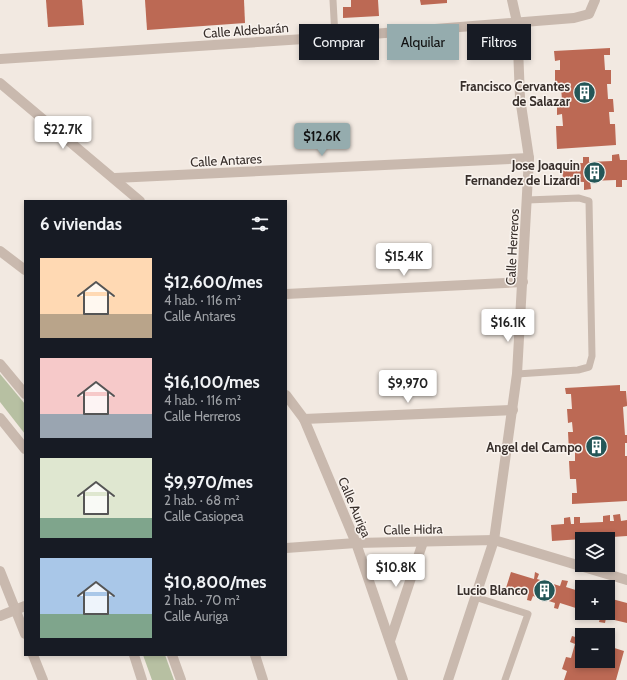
<!DOCTYPE html>
<html lang="es">
<head>
<meta charset="utf-8">
<style>
  body { margin:0; font-family:Cabin,sans-serif; background:#20242c; color:#f1f3f6; height:100vh; display:flex; flex-direction:column; font-size:15px; white-space:nowrap }
  * { box-sizing:border-box; margin:0 }
  p { font-size:13px; color:#9ea1a6 }
  .icon { flex:none; width:22px; height:22px; fill:none; stroke:currentColor; stroke-width:2; stroke-linecap:round; stroke-linejoin:round }
  .map { position:relative; flex:1; overflow:hidden }
  .panel { position:absolute; left:24px; top:200px; width:263px; height:456px; display:flex; flex-direction:column; background:#171b24; border-radius:0px; box-shadow:0 2px 6px #0003 }
  .panel>* { flex:none }
  .banner { position:absolute; left:299px; top:24px; width:268px; height:36px; display:flex; gap:8px }
  .fabs { position:absolute; left:575px; top:532px; display:grid; gap:8px }
  .fabs a { display:grid; place-items:center; width:40px; height:40px; border-radius:0px; background:#171b24; box-shadow:0 2px 6px #0003; font-size:20px }
  .price { position:absolute; translate:-50% -34px; padding:0 9px; border-radius:4px; background:#fff; color:#222; font-size:13px; line-height:26px; filter:drop-shadow(0 1px 2px #0008) }
  .price::after { content:''; position:absolute; left:50%; top:24px; width:12px; height:9px; margin-left:-6px; background:inherit; clip-path:polygon(0 0,100% 0,50% 100%) }
  .price.current { background:#95acae; color:#111 }
  ul { padding:0; list-style:none }
  li { display:flex; align-items:center; gap:12px; height:100px; padding:0 16px }
  li span { display:grid; place-items:center; flex:none; width:112px; height:80px; border-radius:0px; color:#555 }
  li>.icon { margin-inline-start:auto }
  span .icon { width:48px; height:48px; fill:#fffc; stroke-width:1 }
  li b { font-size:17px }
  h2 { display:flex; justify-content:space-between; align-items:center; height:48px; padding:0 16px; font-size:17px }
  .pill { padding:0 14px; border-radius:0px; background:#171b24; box-shadow:0 2px 6px #0003; font-size:14px; line-height:36px }
  .pill.current { background:#95acae; color:#111 }
  .map>svg:first-child { display:block }
  .green { fill:#b7c0a2 }
  .building { fill:#bc6954 }
  .lines { fill:none; stroke-linecap:round; stroke-linejoin:round }
  .lane { stroke:#c9b9ae; stroke-width:7 }
  .street { stroke:#c9b9ae; stroke-width:10 }
  .labels { text-anchor:middle; stroke-width:3; stroke-linejoin:round; paint-order:stroke }
  .street-label { font-size:13px; fill:#382f2b; stroke:#f9f3ee }
  .poi-label { font-size:13px; font-weight:bold; fill:#382f2b; stroke:#f9f3ee; text-anchor:end }
</style>
</head>
<body>
<div class="map">
<svg width="627" height="680" viewBox="0 0 627 680">
  <rect width="100%" height="100%" fill="#f2e9e1"/>
  <g class="green">
    <path d="M 0,374 L 25,404 L 25,434 L 0,402 Z"/>
    <path d="M 143,655 L 165,655 L 174,680 L 152,680 Z"/>
  </g>
  <g class="building">
    <path d="M 46,0 L 82,0 L 84,25 L 48,27 Z"/>
    <path d="M 145,0 L 244,0 L 245,23 L 147,30 Z"/>
    <path d="M 351,0 L 378,0 L 379,16 L 343,18 L 343,7 L 351,7 Z"/>
    <path d="M 420,0 L 447,0 L 447,3 L 421,5 Z"/>
    <path d="M 610,48 L 610,55 L 604,55 L 605,70 L 611,70 L 611,84 L 607,84 L 608,99 L 613,99 L 614,112 L 609,112 L 610,124 L 615,124 L 616,145 L 557,149 L 556,126 L 563,126 L 562,114 L 557,115 L 557,101 L 562,101 L 561,86 L 555,86 L 555,70 L 560,70 L 560,60 L 555,61 L 554,51 Z"/>
    <path d="M 619,154 L 620,160 L 627,160 L 627,180 L 622,180 L 622,187 L 616,187 L 616,180 L 590,181 L 591,189 L 584,190 L 584,182 L 563,181 L 562,164 L 583,163 L 583,157 L 589,157 L 589,162 L 612,161 L 612,155 Z"/>
    <path d="M 620,385 L 620,391 L 626,391 L 627,403 L 627,406 L 623,407 L 625,435 L 627,435 L 627,443 L 625,443 L 625,456 L 627,456 L 627,501 L 572,504 L 572,493 L 577,493 L 576,479 L 570,479 L 569,461 L 575,461 L 575,452 L 569,452 L 568,432 L 573,432 L 572,422 L 568,423 L 567,409 L 572,409 L 571,394 L 566,394 L 565,388 Z"/>
    <path d="M 620,514 L 621,521 L 627,520 L 627,536 L 552,541 L 551,525 L 564,524 L 564,518 L 570,517 L 571,524 L 574,524 L 574,517 L 580,517 L 580,523 L 603,522 L 603,516 L 610,515 L 610,521 L 614,521 L 613,515 Z"/>
    <path d="M 511,572 L 534,579 L 535,572 L 539,574 L 537,579 L 560,586 L 562,580 L 568,581 L 566,587 L 582,592 L 582,610 L 560,603 L 558,609 L 554,608 L 555,603 L 533,596 L 531,601 L 527,600 L 528,595 L 506,588 Z"/>
    <path d="M 608,592 L 614,594 L 612,599 L 627,603 L 627,623 L 606,618 L 605,623 L 599,622 L 601,615 L 595,613 L 608,613 Z"/>
    <path d="M 572,636 L 582,639 L 582,661 L 608,661 L 608,646 L 624,651 L 616,680 L 564,680 L 567,671 L 562,669 L 566,657 L 571,658 L 575,644 L 570,642 Z"/>
  </g>
  <g class="lines">
    <g class="lane">
      <path d="M 333,0 L 335,37"/>
      <path d="M 517,374 L 578,370 L 589,367 L 592,356 L 589,201 L 579,198 L 527,200"/>
      <path d="M 475,597 L 528,614 L 505,680"/>
    </g>
    <g class="street">
      <path d="M 0,59 L 335,37 L 574,18 L 589,14 L 595,0"/>
      <path d="M 0,83 L 140,201"/>
      <path d="M 115,178 L 529,158"/>
      <path d="M 0,251 L 25,270"/>
      <path d="M 286,294 L 523,282"/>
      <path d="M 0,364 L 25,394"/>
      <path d="M 286,395 L 304,419 L 356,543 L 403,680"/>
      <path d="M 0,418 L 25,449"/>
      <path d="M 304,419 L 513,410"/>
      <path d="M 286,548 L 356,543 L 494,540 L 627,580"/>
      <path d="M 0,571 L 25,634"/>
      <path d="M 0,616 L 25,606"/>
      <path d="M 390,641 L 423,542"/>
      <path d="M 33,655 L 43,680"/>
      <path d="M 134,655 L 142,680"/>
      <path d="M 172,655 L 181,680"/>
      <path d="M 255,655 L 263,680"/>
      <path d="M 448,680 L 494,540 L 517,374 L 529,158 L 520,98 L 517,22 L 512,0"/>
    </g>
  </g>
  <defs>
    <symbol id="building-disc" viewBox="-11 -11 22 22"><circle r="9.5" fill="#245657" stroke="#f9f3ee"/><path d="M-4-6H4V6H1V3H-1V6H-4ZM-2.5-4.3h1.7v1.8h-1.7ZM.8-4.3h1.7v1.8H.8ZM-2.5-1h1.7V.8h-1.7ZM.8-1h1.7V.8H.8Z" fill="#fff"/></symbol>
  </defs>
  <g fill-rule="evenodd">
    <use href="#building-disc" x="572" y="80" width="25" height="25"/>
    <use href="#building-disc" x="582" y="160" width="25" height="25"/>
    <use href="#building-disc" x="584" y="434" width="25" height="25"/>
    <use href="#building-disc" x="532" y="578" width="25" height="25"/>
  </g>
  <g class="labels">
    <g class="street-label">
      <text transform="translate(246 30) rotate(-4)" y="5">Calle Aldebarán</text>
      <text transform="translate(226 160) rotate(-3)" y="5">Calle Antares</text>
      <text transform="translate(512 247) rotate(-87)" y="5">Calle Herreros</text>
      <text transform="translate(355 507) rotate(67)" y="5">Calle Auriga</text>
      <text transform="translate(413 529) rotate(-1)" y="5">Calle Hidra</text>
    </g>
    <g class="poi-label">
      <text x="570" y="91">Francisco Cervantes<tspan x="570" dy="15">de Salazar</tspan></text>
      <text x="580" y="170">Jose Joaquin<tspan x="580" dy="15">Fernandez de Lizardi</tspan></text>
      <text x="582" y="452">Angel del Campo</text>
      <text x="528" y="595">Lucio Blanco</text>
    </g>
  </g>
</svg>
<div class="fabs">
<a><svg class="icon" aria-label="layers" viewBox="0 0 24 24"><path d="M12 4l9 5-9 5-9-5zM3 14l9 5 9-5"/></svg></a>
<a>+</a>
<a>−</a>
</div>
<b class="price" style="left:63px;top:150px">$22.7K</b>
<b class="price current" style="left:322px;top:157px">$12.6K</b>
<b class="price" style="left:404px;top:277px">$15.4K</b>
<b class="price" style="left:508px;top:343px">$16.1K</b>
<b class="price" style="left:408px;top:404px">$9,970</b>
<b class="price" style="left:396px;top:588px">$10.8K</b>
<div class="banner">
<a class="pill">Comprar</a>
<a class="pill current">Alquilar</a>
<a class="pill">Filtros</a>
</div>
<section class="panel">
<h2>6 viviendas<svg class="icon" aria-label="filters" viewBox="0 0 24 24"><path d="M4 7h16M4 17h16"/><circle cx="9" cy="7" r="2"/><circle cx="15" cy="17" r="2"/></svg></h2>
<ul>
<li><span style="background:linear-gradient(#ffd9b3 70%,#b9a48a 0)"><svg class="icon" aria-label="home" viewBox="0 0 24 24"><path d="M3 11l9-7 9 7M6 9v11h12V9"/></svg></span><div><b>$12,600/mes</b><p>4 hab. · 116 m²</p><p>Calle Antares</p></div></li>
<li><span style="background:linear-gradient(#f6c9c9 70%,#9aa5b1 0)"><svg class="icon" aria-label="home" viewBox="0 0 24 24"><path d="M3 11l9-7 9 7M6 9v11h12V9"/></svg></span><div><b>$16,100/mes</b><p>4 hab. · 116 m²</p><p>Calle Herreros</p></div></li>
<li><span style="background:linear-gradient(#dfe7d0 75%,#7fa58c 0)"><svg class="icon" aria-label="home" viewBox="0 0 24 24"><path d="M3 11l9-7 9 7M6 9v11h12V9"/></svg></span><div><b>$9,970/mes</b><p>2 hab. · 68 m²</p><p>Calle Casiopea</p></div></li>
<li><span style="background:linear-gradient(#a9c7e8 70%,#7fa58c 0)"><svg class="icon" aria-label="home" viewBox="0 0 24 24"><path d="M3 11l9-7 9 7M6 9v11h12V9"/></svg></span><div><b>$10,800/mes</b><p>2 hab. · 70 m²</p><p>Calle Auriga</p></div></li>
</ul>
</section>
</div>
</body>
</html>
